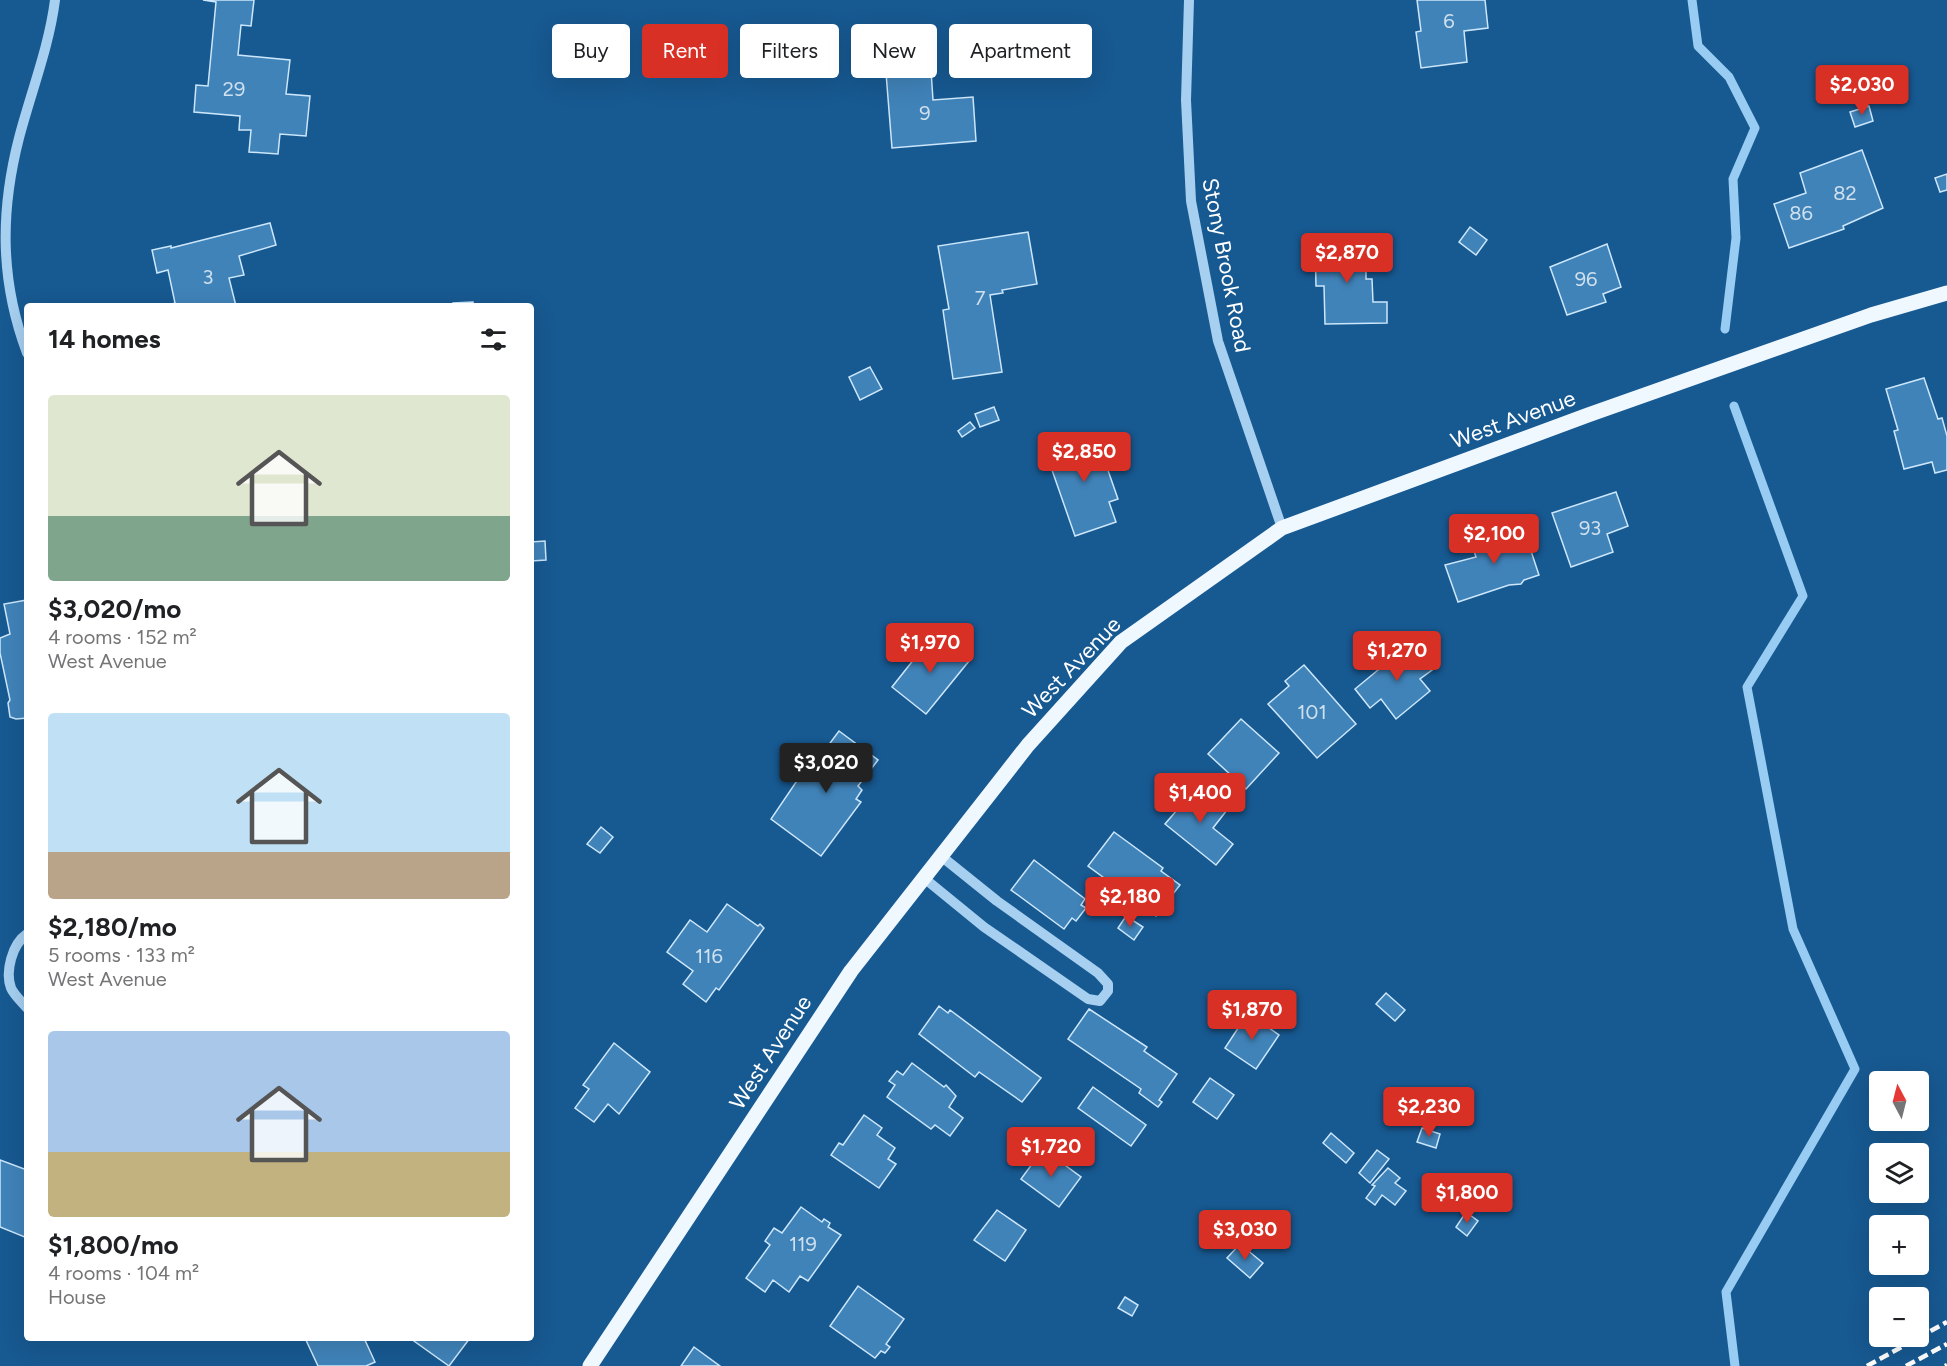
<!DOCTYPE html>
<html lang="en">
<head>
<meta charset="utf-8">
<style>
  body { margin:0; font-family:Figtree,sans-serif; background:#f2f2f2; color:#202124; height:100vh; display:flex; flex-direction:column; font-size:22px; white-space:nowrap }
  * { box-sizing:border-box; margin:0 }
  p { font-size:20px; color:#757577 }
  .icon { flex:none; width:33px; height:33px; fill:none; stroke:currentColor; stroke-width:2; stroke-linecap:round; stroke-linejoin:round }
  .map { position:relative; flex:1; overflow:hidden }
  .sheet { position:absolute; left:24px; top:303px; width:510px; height:1038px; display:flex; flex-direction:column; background:#fff; border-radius:6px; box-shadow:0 6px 24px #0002 }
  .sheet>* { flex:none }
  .hud { position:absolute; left:552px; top:24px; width:570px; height:54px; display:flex; gap:12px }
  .needle { width:39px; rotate:353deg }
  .fabs { position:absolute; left:1869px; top:1071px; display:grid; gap:12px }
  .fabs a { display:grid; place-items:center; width:60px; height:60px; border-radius:6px; background:#fff; box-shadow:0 6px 24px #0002; font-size:30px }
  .price { position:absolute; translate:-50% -51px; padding:0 14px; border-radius:6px; background:#d93025; color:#fff; font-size:20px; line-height:39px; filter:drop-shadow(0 2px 3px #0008) }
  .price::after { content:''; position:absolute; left:50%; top:36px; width:18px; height:14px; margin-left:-9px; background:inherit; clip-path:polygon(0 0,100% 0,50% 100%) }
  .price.on { background:#222; color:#fff }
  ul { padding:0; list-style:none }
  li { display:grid; align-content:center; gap:12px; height:318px; padding:0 24px }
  li span { display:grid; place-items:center; height:186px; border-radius:6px; color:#555 }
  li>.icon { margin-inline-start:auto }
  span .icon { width:108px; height:108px; fill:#fffc; stroke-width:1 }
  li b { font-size:26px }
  h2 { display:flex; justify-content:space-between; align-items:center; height:72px; padding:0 24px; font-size:26px }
  .chip { padding:0 21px; border-radius:6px; background:#fff; box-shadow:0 6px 24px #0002; font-size:21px; line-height:54px }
  .chip.on { background:#d93025; color:#fff }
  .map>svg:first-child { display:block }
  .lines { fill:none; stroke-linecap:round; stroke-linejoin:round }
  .stream { stroke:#98ccf3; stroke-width:9 }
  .building { fill:#4083b9; stroke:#cce7fb; stroke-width:1.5 }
  .minor { stroke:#a6cff0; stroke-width:10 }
  .major { stroke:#eff7ff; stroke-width:15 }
  .rail { stroke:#fff; stroke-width:4.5; stroke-dasharray:10 4.5; stroke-linecap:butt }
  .labels { text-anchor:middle; stroke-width:4.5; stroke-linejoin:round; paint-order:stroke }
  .number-label { font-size:20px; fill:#cfe0ee }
  .street-label { font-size:22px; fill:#fff; stroke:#175991 }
</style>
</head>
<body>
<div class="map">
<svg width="1947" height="1366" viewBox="0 0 1947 1366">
  <rect width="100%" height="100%" fill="#175991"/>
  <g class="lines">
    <g class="stream">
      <path d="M 1692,0 L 1698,46 L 1729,77 L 1755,128 L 1733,179 L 1736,238 L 1725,329"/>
      <path d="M 1734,406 L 1803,596 L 1747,687 L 1793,929 L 1855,1069 L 1726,1292 L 1735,1366"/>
    </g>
  </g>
  <g class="building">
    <path d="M 203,0 L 254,0 L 251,26 L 241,25 L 238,55 L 290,60 L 286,94 L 310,96 L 306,136 L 280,134 L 278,154 L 249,152 L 251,130 L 239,130 L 240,116 L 194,112 L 196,85 L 208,86 L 216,2 Z"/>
    <path d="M 1417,0 L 1485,0 L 1488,28 L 1464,31 L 1467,62 L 1421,68 L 1416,32 L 1421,31 Z"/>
    <path d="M 931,70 L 933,100 L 973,97 L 976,141 L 892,148 L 886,73 Z"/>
    <path d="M 1869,106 L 1873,121 L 1855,127 L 1850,112 Z"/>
    <path d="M 1862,150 L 1883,208 L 1843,226 L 1844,229 L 1789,248 L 1774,204 L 1806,193 L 1800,173 Z"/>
    <path d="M 1947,174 L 1947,190 L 1940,192 L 1935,178 Z"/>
    <path d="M 270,223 L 276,245 L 239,256 L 244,275 L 229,278 L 236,306 L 166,306 L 175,303 L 168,270 L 157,273 L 152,250 L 171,246 L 171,248 Z"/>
    <path d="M 1470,227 L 1487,240 L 1476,255 L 1459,242 Z"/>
    <path d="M 1028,232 L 1037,284 L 1002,290 L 1003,293 L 990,295 L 1002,372 L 953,379 L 943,310 L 949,309 L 938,246 Z"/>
    <path d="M 1366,240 L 1366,279 L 1372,279 L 1373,302 L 1387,302 L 1387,323 L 1325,324 L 1324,286 L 1316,286 L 1315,241 Z"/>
    <path d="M 1607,244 L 1621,287 L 1603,294 L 1606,302 L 1567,315 L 1550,267 Z"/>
    <path d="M 473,302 L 473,306 L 453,306 L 453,303 Z"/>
    <path d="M 870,367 L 882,389 L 860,400 L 849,377 Z"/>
    <path d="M 1924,378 L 1938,419 L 1942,418 L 1947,436 L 1947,470 L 1935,473 L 1932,462 L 1904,469 L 1894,431 L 1898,430 L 1886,389 Z"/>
    <path d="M 994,407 L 999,420 L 980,427 L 975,414 Z"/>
    <path d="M 970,422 L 975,428 L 962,437 L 958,431 Z"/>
    <path d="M 1095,433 L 1118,499 L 1109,502 L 1116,522 L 1075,536 L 1045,450 Z"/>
    <path d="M 1616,492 L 1628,526 L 1607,534 L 1613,552 L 1571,567 L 1552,513 Z"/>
    <path d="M 1523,527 L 1539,575 L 1524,580 L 1521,584 L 1509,585 L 1458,602 L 1445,565 L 1476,557 L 1471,542 Z"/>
    <path d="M 545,541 L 546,560 L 531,561 L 531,542 Z"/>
    <path d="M 27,600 L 27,718 L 16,719 L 10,717 L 8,703 L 10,700 L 0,653 L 0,638 L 10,634 L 4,604 Z"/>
    <path d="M 934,634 L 969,661 L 926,714 L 892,687 Z"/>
    <path d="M 1411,644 L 1432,670 L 1420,679 L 1430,691 L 1396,719 L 1381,699 L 1370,708 L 1355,689 L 1378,670 L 1374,666 L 1383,659 L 1385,663 Z"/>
    <path d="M 1304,665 L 1356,724 L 1317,758 L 1268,704 L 1289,686 L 1285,681 Z"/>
    <path d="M 1241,719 L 1279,753 L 1246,789 L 1208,754 Z"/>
    <path d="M 839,731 L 878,760 L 858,786 L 862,790 L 856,799 L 861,802 L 821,856 L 771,819 L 809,763 L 813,766 Z"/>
    <path d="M 1197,786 L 1227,810 L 1213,828 L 1233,844 L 1216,865 L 1165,824 L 1177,810 L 1172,806 L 1181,796 L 1186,799 Z"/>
    <path d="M 601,827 L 613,837 L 600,853 L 587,844 Z"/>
    <path d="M 1114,832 L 1163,868 L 1161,871 L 1180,885 L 1156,916 L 1088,866 Z"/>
    <path d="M 1034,860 L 1085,899 L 1081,905 L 1086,908 L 1076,921 L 1072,918 L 1064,929 L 1011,890 Z"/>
    <path d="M 727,904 L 758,926 L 760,924 L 764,928 L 719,990 L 716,988 L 706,1002 L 683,984 L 693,971 L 667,952 L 690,920 L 707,932 Z"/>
    <path d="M 1126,916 L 1143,927 L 1134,940 L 1118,928 Z"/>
    <path d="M 1386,993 L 1405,1010 L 1395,1021 L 1376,1004 Z"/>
    <path d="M 939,1006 L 948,1013 L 950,1010 L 1041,1078 L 1022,1102 L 979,1072 L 975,1077 L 919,1034 Z"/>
    <path d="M 1089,1009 L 1147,1047 L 1144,1051 L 1177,1074 L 1159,1100 L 1162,1102 L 1158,1107 L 1139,1093 L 1141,1089 L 1068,1039 Z"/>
    <path d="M 1248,1013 L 1279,1035 L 1256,1069 L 1225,1048 Z"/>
    <path d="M 614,1043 L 650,1072 L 619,1114 L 608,1104 L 594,1122 L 575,1108 L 589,1089 L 583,1085 Z"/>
    <path d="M 912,1063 L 944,1087 L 946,1085 L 956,1096 L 949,1107 L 963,1118 L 950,1136 L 935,1125 L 931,1129 L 887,1097 L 895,1085 L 889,1081 L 897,1071 L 903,1075 Z"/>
    <path d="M 1210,1078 L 1234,1095 L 1217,1119 L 1193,1102 Z"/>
    <path d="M 1093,1087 L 1146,1125 L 1131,1146 L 1078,1108 Z"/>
    <path d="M 864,1115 L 882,1128 L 877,1135 L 895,1148 L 888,1159 L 896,1164 L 879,1188 L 831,1155 L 839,1143 L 843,1145 Z"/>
    <path d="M 1422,1128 L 1440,1134 L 1436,1148 L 1417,1142 Z"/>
    <path d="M 1331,1133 L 1354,1153 L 1346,1163 L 1323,1143 Z"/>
    <path d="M 1043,1149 L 1081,1177 L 1059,1207 L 1021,1179 Z"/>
    <path d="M 1377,1150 L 1389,1159 L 1370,1183 L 1359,1173 Z"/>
    <path d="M 0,1160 L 27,1170 L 27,1238 L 0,1227 Z"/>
    <path d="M 1388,1168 L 1400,1178 L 1395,1183 L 1406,1191 L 1395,1205 L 1382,1195 L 1375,1205 L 1366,1198 L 1375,1186 L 1372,1185 Z"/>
    <path d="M 801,1207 L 822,1222 L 824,1219 L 830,1223 L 828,1227 L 841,1235 L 808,1281 L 800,1276 L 789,1292 L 773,1280 L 765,1292 L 746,1278 L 770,1245 L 765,1241 L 774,1228 L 782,1233 Z"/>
    <path d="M 997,1210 L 1026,1230 L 1005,1261 L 974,1240 Z"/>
    <path d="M 1466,1212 L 1478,1221 L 1467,1236 L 1456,1227 Z"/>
    <path d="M 1240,1244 L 1263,1263 L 1250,1278 L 1227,1258 Z"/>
    <path d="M 858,1286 L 904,1319 L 886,1344 L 890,1347 L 885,1353 L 881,1351 L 875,1358 L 830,1326 Z"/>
    <path d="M 1125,1297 L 1138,1305 L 1132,1316 L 1118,1308 Z"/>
    <path d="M 305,1338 L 364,1338 L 375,1362 L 366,1366 L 318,1366 Z"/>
    <path d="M 416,1338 L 470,1338 L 449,1366 L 414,1341 Z"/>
    <path d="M 694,1347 L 720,1366 L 681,1366 Z"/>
  </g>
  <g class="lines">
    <g class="minor">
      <path d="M 1189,0 L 1186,100 L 1191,201 L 1218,341 L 1282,528"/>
      <path d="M 27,353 C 0,281 0,212 19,138 C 31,92 49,47 55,0"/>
      <path d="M 924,878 L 984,927 L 1088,999 L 1100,1001 L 1108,991 L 1108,984 L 1098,973 L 997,901 L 941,856"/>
      <path d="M 27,934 C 12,944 5,972 11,988 C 14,995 22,1002 27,1008"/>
    </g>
    <path class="major" d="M 590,1366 L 851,971 L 1028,745 L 1121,642 L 1282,528 L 1588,415 L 1871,315 L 1947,293"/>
    <g class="rail">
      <path d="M 1867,1366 L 1947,1322"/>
      <path d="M 1906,1366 L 1947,1344"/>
      <path d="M 1945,1366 L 1947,1365"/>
    </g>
  </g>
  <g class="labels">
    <g class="number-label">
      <text x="1449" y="28">6</text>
      <text x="234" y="96">29</text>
      <text x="925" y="120">9</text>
      <text x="1845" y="200">82</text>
      <text x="1801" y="220">86</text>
      <text x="208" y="284">3</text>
      <text x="1586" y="286">96</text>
      <text x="980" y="305">7</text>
      <text x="1590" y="535">93</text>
      <text x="1312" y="719">101</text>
      <text x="709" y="963">116</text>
      <text x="803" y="1251">119</text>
    </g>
    <g class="street-label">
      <text transform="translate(1227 265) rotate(79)" y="8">Stony Brook Road</text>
      <text transform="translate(1513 419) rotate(-20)" y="8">West Avenue</text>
      <text transform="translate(1071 667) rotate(-46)" y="8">West Avenue</text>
      <text transform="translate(770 1052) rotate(-57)" y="8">West Avenue</text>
    </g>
  </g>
</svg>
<div class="fabs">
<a><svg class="needle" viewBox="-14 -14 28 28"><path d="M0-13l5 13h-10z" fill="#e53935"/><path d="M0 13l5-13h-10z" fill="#757577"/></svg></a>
<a><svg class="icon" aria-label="layers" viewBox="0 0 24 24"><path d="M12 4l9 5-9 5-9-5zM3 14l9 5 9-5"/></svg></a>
<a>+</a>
<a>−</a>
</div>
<b class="price" style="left:1862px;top:116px">$2,030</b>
<b class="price" style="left:1347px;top:284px">$2,870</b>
<b class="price" style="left:1084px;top:483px">$2,850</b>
<b class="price" style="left:1494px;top:565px">$2,100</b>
<b class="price" style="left:930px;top:674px">$1,970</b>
<b class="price" style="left:1397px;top:682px">$1,270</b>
<b class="price on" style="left:826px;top:794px">$3,020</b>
<b class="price" style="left:1200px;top:824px">$1,400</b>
<b class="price" style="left:1130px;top:928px">$2,180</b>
<b class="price" style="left:1252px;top:1041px">$1,870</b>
<b class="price" style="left:1429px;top:1138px">$2,230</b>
<b class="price" style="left:1051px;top:1178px">$1,720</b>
<b class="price" style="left:1467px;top:1224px">$1,800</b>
<b class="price" style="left:1245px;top:1261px">$3,030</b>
<div class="hud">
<a class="chip">Buy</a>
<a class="chip on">Rent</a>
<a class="chip">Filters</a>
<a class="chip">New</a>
<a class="chip">Apartment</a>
</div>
<section class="sheet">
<h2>14 homes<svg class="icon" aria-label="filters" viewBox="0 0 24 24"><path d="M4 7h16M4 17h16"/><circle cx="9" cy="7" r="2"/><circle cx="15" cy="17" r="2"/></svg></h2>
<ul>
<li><span style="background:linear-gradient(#dfe7d0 65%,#7fa58c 0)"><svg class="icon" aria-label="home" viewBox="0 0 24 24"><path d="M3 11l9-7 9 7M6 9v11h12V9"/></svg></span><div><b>$3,020/mo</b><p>4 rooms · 152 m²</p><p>West Avenue</p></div></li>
<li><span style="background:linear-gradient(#bfe0f5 75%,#b9a48a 0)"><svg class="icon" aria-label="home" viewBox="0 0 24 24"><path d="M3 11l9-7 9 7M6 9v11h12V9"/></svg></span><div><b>$2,180/mo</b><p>5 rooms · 133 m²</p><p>West Avenue</p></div></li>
<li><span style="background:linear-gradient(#a9c7e8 65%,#c2b280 0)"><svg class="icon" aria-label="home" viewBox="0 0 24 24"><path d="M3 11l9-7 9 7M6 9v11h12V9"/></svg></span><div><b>$1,800/mo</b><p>4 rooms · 104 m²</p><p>House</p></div></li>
</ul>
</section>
</div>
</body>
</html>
